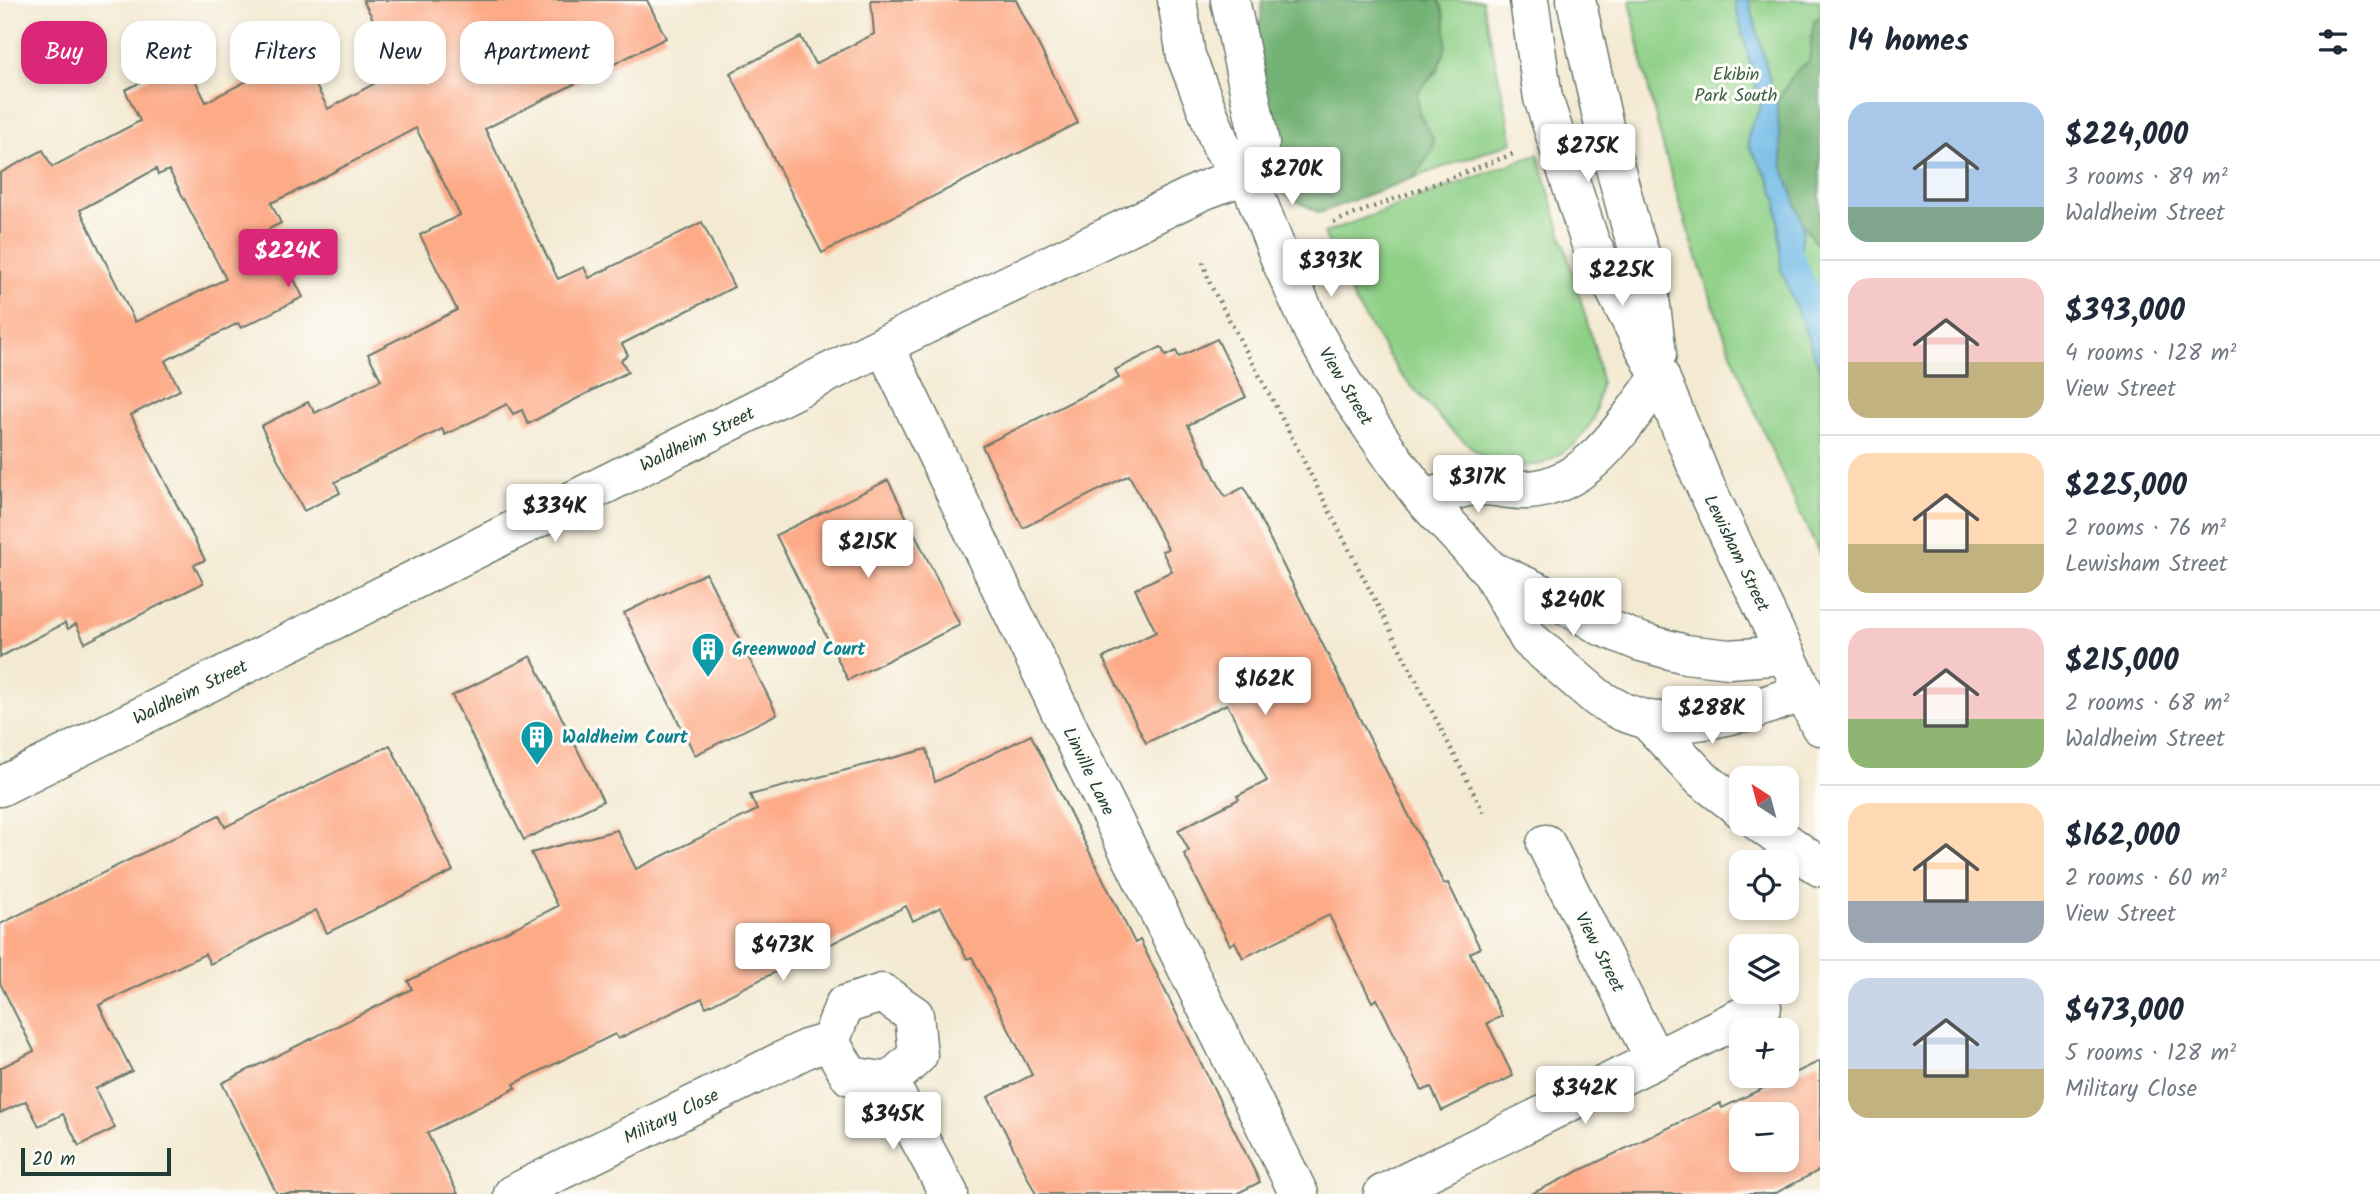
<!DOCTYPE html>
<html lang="en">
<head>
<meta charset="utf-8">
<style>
  body { margin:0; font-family:Kalam,sans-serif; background:#f2f2f3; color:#1f2937; height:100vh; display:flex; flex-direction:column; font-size:26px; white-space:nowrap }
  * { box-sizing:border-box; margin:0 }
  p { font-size:23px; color:#747a83 }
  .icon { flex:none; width:38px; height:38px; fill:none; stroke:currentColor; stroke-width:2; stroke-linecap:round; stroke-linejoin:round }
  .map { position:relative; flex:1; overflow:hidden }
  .sheet { display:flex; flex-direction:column; background:#fff; width:560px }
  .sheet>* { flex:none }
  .guide { position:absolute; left:21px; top:21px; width:665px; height:63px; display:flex; gap:14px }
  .needle { width:46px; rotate:324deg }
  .tools { position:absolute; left:1729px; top:766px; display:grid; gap:14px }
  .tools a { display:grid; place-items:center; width:70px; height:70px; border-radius:14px; background:#fff; box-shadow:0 4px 10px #0003; font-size:35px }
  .scale { position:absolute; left:21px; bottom:18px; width:150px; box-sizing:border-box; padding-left:7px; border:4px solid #1f3d34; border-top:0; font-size:19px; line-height:24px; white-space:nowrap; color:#1f3d34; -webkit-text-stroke:5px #fdfcf7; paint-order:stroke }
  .price { position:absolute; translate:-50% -60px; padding:0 16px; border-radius:7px; background:#fff; color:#222; font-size:23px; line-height:46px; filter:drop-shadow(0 2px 4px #0008) }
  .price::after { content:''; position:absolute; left:50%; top:42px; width:21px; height:16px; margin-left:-10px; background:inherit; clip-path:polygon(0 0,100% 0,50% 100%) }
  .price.on { background:#db2777; color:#fff }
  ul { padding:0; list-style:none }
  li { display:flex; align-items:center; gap:21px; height:175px; padding:0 28px }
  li+li { border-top:2px solid #e0e1e3 }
  li span { display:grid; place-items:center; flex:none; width:196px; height:140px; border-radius:21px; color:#555 }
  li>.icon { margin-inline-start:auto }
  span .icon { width:84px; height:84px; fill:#fffc; stroke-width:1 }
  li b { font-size:30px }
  h2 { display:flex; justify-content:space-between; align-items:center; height:84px; padding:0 28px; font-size:30px }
  .chip { padding:0 24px; border-radius:21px; background:#fff; box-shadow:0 4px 10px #0003; font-size:24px; line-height:63px }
  .chip.on { background:#db2777; color:#fff }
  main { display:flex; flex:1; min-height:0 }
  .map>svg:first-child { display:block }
  .green { fill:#8fd087; stroke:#57865e; stroke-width:2 }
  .forest { fill:#73b274; stroke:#497854; stroke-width:2 }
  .water { fill:#6bb8e5; stroke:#457a8c; stroke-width:2 }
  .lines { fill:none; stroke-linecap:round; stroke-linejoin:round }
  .stream { stroke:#6bb8e5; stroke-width:16 }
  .building { fill:#fdaa87; fill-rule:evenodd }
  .minor-casing { stroke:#6a7a6c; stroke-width:41 }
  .major-casing { stroke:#6a7a6c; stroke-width:41 }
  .path { stroke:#6a7a6c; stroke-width:4.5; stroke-dasharray:2 5; stroke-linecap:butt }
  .minor { stroke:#fff; stroke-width:38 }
  .major { stroke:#fff; stroke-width:38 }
  .labels { text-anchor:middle; stroke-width:6; stroke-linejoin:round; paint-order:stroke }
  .park-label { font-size:18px; fill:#3b6249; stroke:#fdfcf7 }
  .street-label { font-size:18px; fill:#1f3d34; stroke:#fdfcf7 }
  .culture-label { font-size:18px; font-weight:bold; fill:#0d838f; stroke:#fdfcf7; text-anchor:start }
</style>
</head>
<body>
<main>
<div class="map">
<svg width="1820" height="1194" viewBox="0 0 1820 1194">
  <rect width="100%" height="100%" fill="#fdfcf7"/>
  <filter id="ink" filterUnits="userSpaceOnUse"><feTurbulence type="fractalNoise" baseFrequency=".0143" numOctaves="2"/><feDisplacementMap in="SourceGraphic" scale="14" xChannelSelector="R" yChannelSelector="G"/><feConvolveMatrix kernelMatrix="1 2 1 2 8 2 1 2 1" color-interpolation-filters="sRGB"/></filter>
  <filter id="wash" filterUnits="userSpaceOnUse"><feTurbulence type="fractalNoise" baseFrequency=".00686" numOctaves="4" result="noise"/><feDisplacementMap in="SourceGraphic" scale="28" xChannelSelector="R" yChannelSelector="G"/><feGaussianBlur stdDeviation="1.57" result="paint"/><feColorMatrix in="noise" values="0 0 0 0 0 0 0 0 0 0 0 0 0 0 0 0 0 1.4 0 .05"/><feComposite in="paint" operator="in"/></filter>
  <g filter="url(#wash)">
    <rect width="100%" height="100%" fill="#f4ead3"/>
    <g class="green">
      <path d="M 1438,0 L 1482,0 L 1513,142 L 1413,178 L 1433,150 L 1434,140 L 1419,113 L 1417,93 L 1439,69 L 1442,6 Z"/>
      <path d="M 1630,0 L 1820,0 L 1820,555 C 1734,379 1665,194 1630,0 Z"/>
      <path d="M 1538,154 L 1595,349 L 1601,382 L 1594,419 L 1574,445 L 1543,464 L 1510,467 L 1488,461 L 1450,429 L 1398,371 L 1355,302 L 1324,233 Z"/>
    </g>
    <g class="forest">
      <path d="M 1262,0 L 1438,0 C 1443,7 1444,13 1445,22 C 1451,54 1438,70 1417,93 L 1419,113 L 1434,140 L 1433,150 L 1413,178 L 1319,213 L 1280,192 L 1269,174 L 1253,40 L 1261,18 Z"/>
      <path d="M 1819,18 L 1820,18 L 1820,249 L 1803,225 L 1783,167 L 1776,103 L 1794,73 L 1809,61 L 1814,20 Z"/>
    </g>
    <path class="water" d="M 1734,0 L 1749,0 L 1776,103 L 1783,167 L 1803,225 L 1800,257 L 1805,290 L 1820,324 L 1820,370 L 1781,269 L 1777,201 L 1769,179 L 1749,147 L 1748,137 L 1751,126 L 1761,107 Z"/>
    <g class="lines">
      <path class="stream" d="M 1795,253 L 1820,311"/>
    </g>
    <g id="blocks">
      <g class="building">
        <path d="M 363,0 L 647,0 L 666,38 L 485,129 L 558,279 L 584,267 L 589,278 L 702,222 L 734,287 L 622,344 L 628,355 L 621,360 L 628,372 L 528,424 L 522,410 L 513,414 L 507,404 L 445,435 L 442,429 L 335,482 L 340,493 L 304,511 L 261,426 L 308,402 L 315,413 L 381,380 L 368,354 L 457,310 L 420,235 L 460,215 L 416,128 L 311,184 L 271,203 L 281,223 L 269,229 L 303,297 L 241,328 L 238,323 L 165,361 L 180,390 L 131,415 L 205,560 L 194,565 L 203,583 L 85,643 L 76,624 L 68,629 L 65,623 L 0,657 L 0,173 L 43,150 L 52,167 L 140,121 L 125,90 L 185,60 L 206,102 L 300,54 L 328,109 L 399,70 ZM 156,169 L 158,175 L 169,170 L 226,279 L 135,322 L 80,210 Z"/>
        <path d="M 871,0 L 1016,0 L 1078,123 L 822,253 L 730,73 L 801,37 L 815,64 L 874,34 Z"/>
        <path d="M 1217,339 L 1246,397 L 1188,425 L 1225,497 L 1244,487 L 1382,763 L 1444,884 L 1448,883 L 1480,948 L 1470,953 L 1502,1016 L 1487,1023 L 1513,1076 L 1442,1111 L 1431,1087 L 1422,1091 L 1377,999 L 1372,1002 L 1329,915 L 1243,958 L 1235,942 L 1230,945 L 1184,854 L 1189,851 L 1178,830 L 1239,799 L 1237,796 L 1267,781 L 1227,704 L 1146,743 L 1103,658 L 1156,632 L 1135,589 L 1172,571 L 1162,551 L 1168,549 L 1129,475 L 1023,528 L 982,446 L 1119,378 L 1115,370 L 1161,347 L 1166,356 L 1176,351 L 1179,357 Z"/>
        <path d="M 888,480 L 960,625 L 848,680 L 776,535 Z"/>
        <path d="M 706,573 L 777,714 L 695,755 L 624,613 Z"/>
        <path d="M 531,656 L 603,801 L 524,840 L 452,696 Z"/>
        <path d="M 1031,735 L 1135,943 L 1140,940 L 1260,1182 L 1236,1194 L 1036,1194 L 988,1097 L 1032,1075 L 972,957 L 967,959 L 941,907 L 913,921 L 906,906 L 706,1007 L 702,998 L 618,1039 L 615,1034 L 514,1084 L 516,1088 L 427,1133 L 458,1194 L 277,1194 L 222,1083 L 412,989 L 408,981 L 558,906 L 531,853 L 617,830 L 636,869 L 757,810 L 750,795 L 927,749 L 935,782 Z"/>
        <path d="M 390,745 L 453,871 L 327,933 L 316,910 L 210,964 L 205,954 L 99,1005 L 132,1071 L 95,1089 L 115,1128 L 79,1146 L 63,1114 L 39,1126 L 26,1101 L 0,1113 L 0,1068 L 34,1051 L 0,983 L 0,924 L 219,815 L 225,827 Z"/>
        <path d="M 1820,1061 L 1820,1170 L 1774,1194 L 1531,1194 L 1720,1103 L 1722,1108 ZM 1741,1115 L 1787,1115 L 1787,1160 L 1741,1160 Z"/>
      </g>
    </g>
  </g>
  <g filter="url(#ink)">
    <use href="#blocks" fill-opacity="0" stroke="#6a7a6c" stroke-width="2"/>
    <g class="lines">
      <defs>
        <g id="minor">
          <path d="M 1177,0 L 1186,56 L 1222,148 L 1247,174 L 1281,261 L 1313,331 L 1349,394 L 1395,461 L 1424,499 L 1490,570 L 1529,639 L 1599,699 L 1623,712 L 1647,720 L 1682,723 L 1712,719 L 1749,711 L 1804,692"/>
          <path d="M 1230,0 L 1260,143 L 1247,174"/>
          <path d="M 884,345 L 1090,773 L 1299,1194"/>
          <path d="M 1490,570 L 1561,602 L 1601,626 L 1641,642 L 1685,654 L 1729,659 L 1786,655"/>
          <path d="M 0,787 L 884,345 L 1202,191 L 1247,174"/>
          <path d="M 1546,844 L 1655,1060"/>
          <path d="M 882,993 L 914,1015 L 918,1055 L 889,1082 L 850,1076 L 830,1042 L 844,1005 Z"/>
          <path d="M 889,1082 L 949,1194"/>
          <path d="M 513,1194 L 806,1049 L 830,1042"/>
          <path d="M 1383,1194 L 1762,1007"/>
        </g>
        <g id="major">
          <path d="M 1529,0 L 1543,98 L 1590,242 L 1660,377 L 1702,479 L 1820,726"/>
          <path d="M 1576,0 L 1604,126 L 1631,227 L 1647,274 L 1657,354"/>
          <path d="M 1424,499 C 1440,495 1465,485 1481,486 C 1498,486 1513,491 1529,490 C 1591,485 1626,421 1660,377"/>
          <path d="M 1647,720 L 1702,779 L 1741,809"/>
          <path d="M 1761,824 L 1820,867"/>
        </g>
      </defs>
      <use href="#minor" class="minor-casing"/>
      <use href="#major" class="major-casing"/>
      <g class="path">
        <path d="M 1334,222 L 1513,154"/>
        <path d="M 1203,262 L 1210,284 L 1272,399 L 1484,813"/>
      </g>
      <use href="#minor" class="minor"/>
      <use href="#major" class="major"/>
    </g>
  </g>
  <defs>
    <symbol id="building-pin" viewBox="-11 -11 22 30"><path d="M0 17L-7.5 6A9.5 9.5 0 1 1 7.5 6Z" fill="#0f9aa8" stroke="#fdfcf7"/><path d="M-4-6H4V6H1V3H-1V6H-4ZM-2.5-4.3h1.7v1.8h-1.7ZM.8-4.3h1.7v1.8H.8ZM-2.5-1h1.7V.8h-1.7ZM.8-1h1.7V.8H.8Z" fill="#fff"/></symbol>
  </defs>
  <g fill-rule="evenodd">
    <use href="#building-pin" x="689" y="630" width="38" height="52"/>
    <use href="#building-pin" x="518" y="718" width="38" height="52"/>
  </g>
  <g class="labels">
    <g class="park-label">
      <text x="1736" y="80">Ekibin<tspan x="1736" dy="21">Park South</tspan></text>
    </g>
    <g class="street-label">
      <text transform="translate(1346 386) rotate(59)" y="6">View Street</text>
      <text transform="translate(697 439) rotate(-26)" y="6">Waldheim Street</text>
      <text transform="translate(1737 553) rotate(64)" y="6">Lewisham Street</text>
      <text transform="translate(190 692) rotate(-26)" y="6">Waldheim Street</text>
      <text transform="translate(1089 771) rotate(64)" y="6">Linville Lane</text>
      <text transform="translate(1600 952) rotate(63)" y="6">View Street</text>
      <text transform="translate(671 1116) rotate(-26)" y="6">Military Close</text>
    </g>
    <g class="culture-label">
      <text x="732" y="655">Greenwood Court</text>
      <text x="562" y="743">Waldheim Court</text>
    </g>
  </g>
</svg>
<div class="tools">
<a><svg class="needle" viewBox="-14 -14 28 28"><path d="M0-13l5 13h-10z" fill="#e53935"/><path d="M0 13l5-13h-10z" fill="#747a83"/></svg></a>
<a><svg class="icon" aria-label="locate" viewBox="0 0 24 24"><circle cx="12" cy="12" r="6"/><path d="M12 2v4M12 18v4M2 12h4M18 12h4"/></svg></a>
<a><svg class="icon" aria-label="layers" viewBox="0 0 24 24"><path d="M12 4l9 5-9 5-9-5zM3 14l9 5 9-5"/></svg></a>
<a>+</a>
<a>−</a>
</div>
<div class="scale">20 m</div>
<b class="price" style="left:1588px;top:184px">$275K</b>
<b class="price" style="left:1292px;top:207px">$270K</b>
<b class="price on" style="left:288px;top:289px">$224K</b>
<b class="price" style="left:1331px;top:299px">$393K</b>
<b class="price" style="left:1622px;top:308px">$225K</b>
<b class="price" style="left:1478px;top:515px">$317K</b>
<b class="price" style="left:555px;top:544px">$334K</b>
<b class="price" style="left:868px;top:580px">$215K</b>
<b class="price" style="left:1573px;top:638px">$240K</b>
<b class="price" style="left:1265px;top:717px">$162K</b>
<b class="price" style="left:1712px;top:746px">$288K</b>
<b class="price" style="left:783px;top:983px">$473K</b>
<b class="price" style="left:1585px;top:1126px">$342K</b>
<b class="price" style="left:893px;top:1152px">$345K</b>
<div class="guide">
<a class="chip on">Buy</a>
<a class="chip">Rent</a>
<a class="chip">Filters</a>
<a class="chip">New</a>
<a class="chip">Apartment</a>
</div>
</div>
<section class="sheet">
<h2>14 homes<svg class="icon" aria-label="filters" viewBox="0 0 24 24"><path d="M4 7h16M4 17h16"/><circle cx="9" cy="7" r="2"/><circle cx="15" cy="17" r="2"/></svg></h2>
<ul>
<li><span style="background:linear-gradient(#a9c7e8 75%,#7fa58c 0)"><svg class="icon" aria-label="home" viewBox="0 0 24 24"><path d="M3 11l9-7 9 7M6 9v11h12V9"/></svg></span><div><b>$224,000</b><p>3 rooms · 89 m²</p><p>Waldheim Street</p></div></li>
<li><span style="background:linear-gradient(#f6c9c9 60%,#c2b280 0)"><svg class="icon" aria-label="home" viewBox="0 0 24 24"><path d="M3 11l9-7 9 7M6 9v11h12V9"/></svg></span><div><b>$393,000</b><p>4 rooms · 128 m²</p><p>View Street</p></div></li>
<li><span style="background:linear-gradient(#ffd9b3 65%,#c2b280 0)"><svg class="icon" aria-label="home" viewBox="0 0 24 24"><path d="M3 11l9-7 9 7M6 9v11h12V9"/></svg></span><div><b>$225,000</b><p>2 rooms · 76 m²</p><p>Lewisham Street</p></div></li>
<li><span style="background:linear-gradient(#f6c9c9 65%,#8fb573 0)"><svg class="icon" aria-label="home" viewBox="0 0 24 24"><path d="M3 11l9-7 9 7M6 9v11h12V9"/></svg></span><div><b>$215,000</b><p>2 rooms · 68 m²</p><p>Waldheim Street</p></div></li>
<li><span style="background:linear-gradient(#ffd9b3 70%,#9aa5b1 0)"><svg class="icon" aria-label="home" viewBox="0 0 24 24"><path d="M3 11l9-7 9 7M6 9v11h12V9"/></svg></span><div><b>$162,000</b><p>2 rooms · 60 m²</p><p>View Street</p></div></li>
<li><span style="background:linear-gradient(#c9d6e8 65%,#c2b280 0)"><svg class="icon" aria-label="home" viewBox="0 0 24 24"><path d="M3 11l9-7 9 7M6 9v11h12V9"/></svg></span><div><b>$473,000</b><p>5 rooms · 128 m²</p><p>Military Close</p></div></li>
</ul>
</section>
</main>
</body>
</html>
